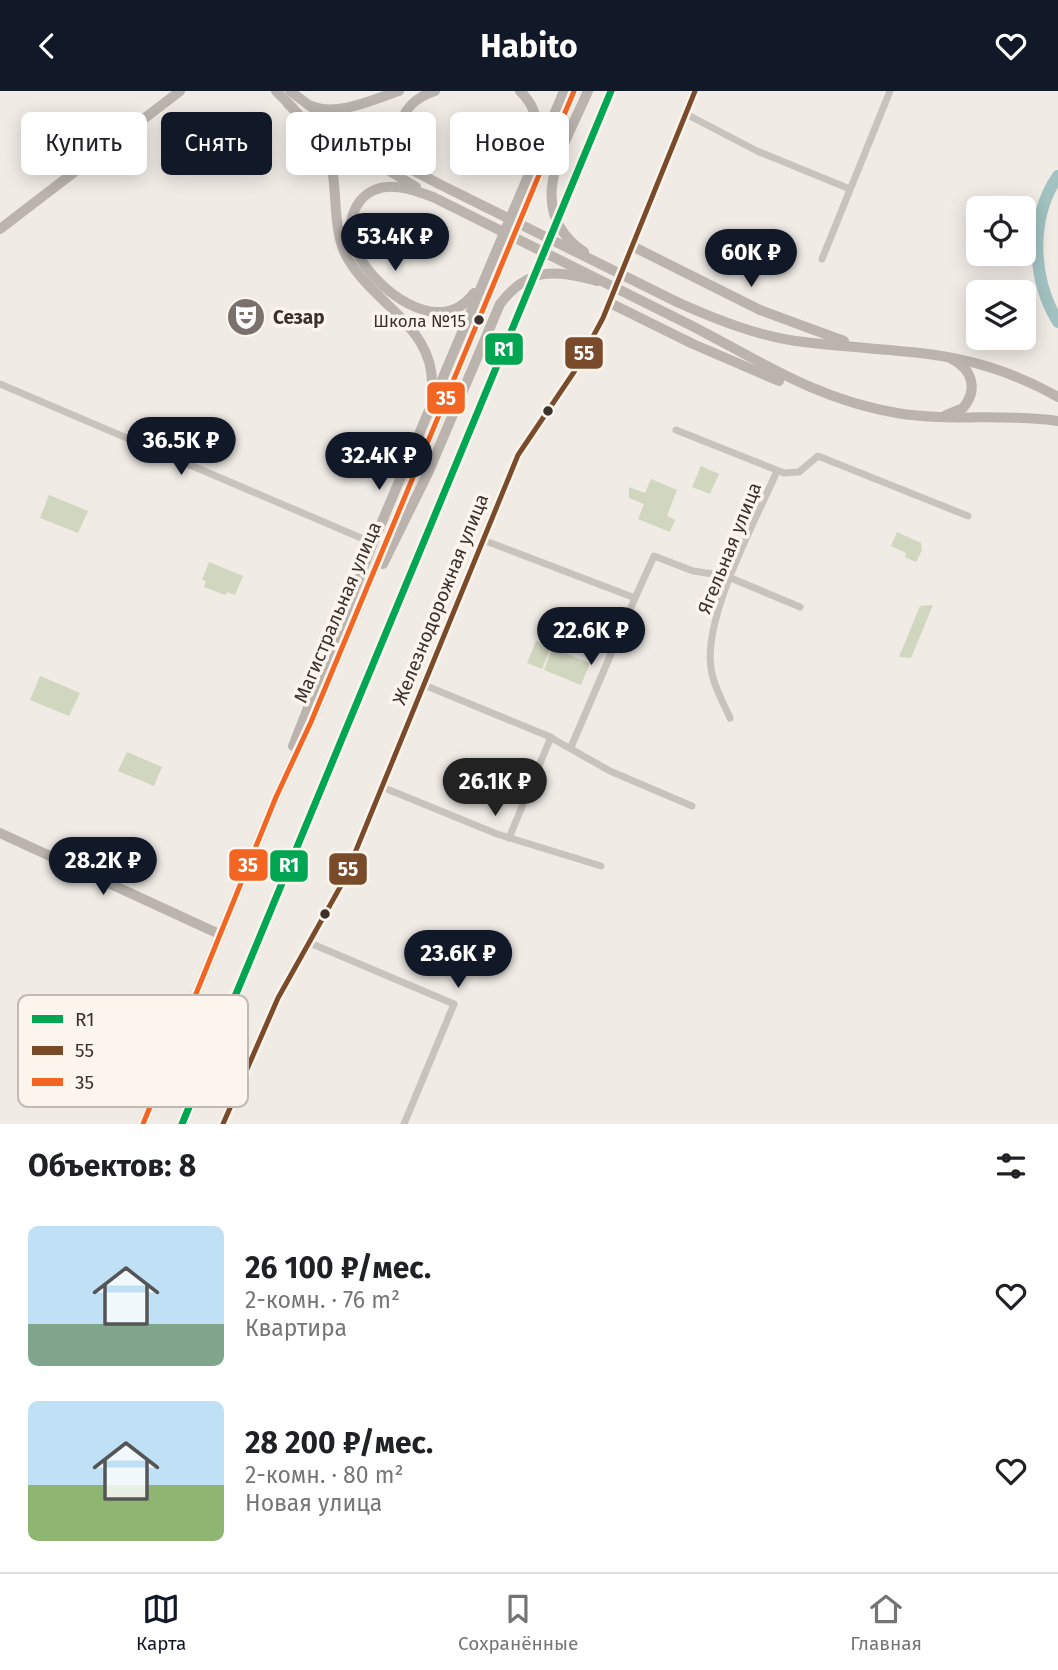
<!DOCTYPE html>
<html lang="ru">
<head>
<meta charset="utf-8">
<style>
  body { margin:0; font-family:"Fira Sans",sans-serif; background:#f2f2f2; color:#202124; height:100vh; display:flex; flex-direction:column; font-size:26px; white-space:nowrap }
  * { box-sizing:border-box; margin:0 }
  p { font-size:23px; color:#757577 }
  .icon { flex:none; width:38px; height:38px; fill:none; stroke:currentColor; stroke-width:2; stroke-linecap:round; stroke-linejoin:round }
  .map { position:relative; height:1033px; overflow:hidden }
  .drawer { display:flex; flex-direction:column; background:#fff; flex:1 }
  .drawer>* { flex:none }
  .top-card { position:absolute; left:21px; top:21px; width:700px; height:63px; display:flex; gap:14px }
  .buttons { position:absolute; left:966px; top:105px; display:grid; gap:14px }
  .buttons a { display:grid; place-items:center; width:70px; height:70px; border-radius:10px; background:#fff; box-shadow:0 4px 18px #0003; font-size:35px }
  .price { position:absolute; translate:-50% -60px; padding:0 16px; border-radius:24px; background:#111827; color:#fff; font-size:23px; line-height:46px; filter:drop-shadow(0 2px 4px #0008) }
  .price::after { content:''; position:absolute; left:50%; top:42px; width:21px; height:16px; margin-left:-10px; background:inherit; clip-path:polygon(0 0,100% 0,50% 100%) }
  .price.active { background:#222; color:#fff }
  ul { padding:0; list-style:none }
  li { display:flex; align-items:center; gap:21px; height:175px; padding:0 28px }
  li span { display:grid; place-items:center; flex:none; width:196px; height:140px; border-radius:10px; color:#555 }
  li>.icon { margin-inline-start:auto }
  span .icon { width:84px; height:84px; fill:#fffc; stroke-width:1 }
  li b { font-size:30px }
  h2 { display:flex; justify-content:space-between; align-items:center; height:84px; padding:0 28px; font-size:30px }
  .chip { padding:0 24px; border-radius:10px; background:#fff; box-shadow:0 4px 18px #0003; font-size:24px; line-height:63px }
  .chip.active { background:#111827; color:#fff }
  header { display:flex; justify-content:space-between; align-items:center; height:91px; padding:0 28px; background:#111827; color:#fff; font-size:32px; font-weight:700 }
  .tab-bar { display:flex; justify-content:space-around; align-items:center; height:98px; border-top:2px solid #e0e0e0; background:#fff; font-size:19px; color:#757577 }
  .tab-bar a { display:grid; justify-items:center; gap:4px }
  .tab-bar .active { color:#111827 }
  .map>svg:first-child { display:block }
  .green { fill:#d1d6bf }
  .lines { fill:none; stroke-linecap:round; stroke-linejoin:round }
  .river { stroke:#a1c2c1; stroke-width:12 }
  .minor { stroke:#c9c3be; stroke-width:7 }
  .tertiary { stroke:#c9c3be; stroke-width:9 }
  .secondary { stroke:#bab3ae; stroke-width:10 }
  .secondary-bridge { stroke:#bab3ae; stroke-width:10 }
  .bus-1-casing { stroke:#fbf5ee; stroke-width:10 }
  .bus-2-casing { stroke:#fbf5ee; stroke-width:10 }
  .bus-1 { stroke:#7a4b2a; stroke-width:5 }
  .bus-2 { stroke:#f26522; stroke-width:5 }
  .rail-1-casing { stroke:#fbf5ee; stroke-width:12 }
  .rail-1 { stroke:#00a651; stroke-width:7 }
  .bus-dot { fill:#3b302b; stroke:#fbf5ee; stroke-width:2.5 }
  .labels { text-anchor:middle; stroke-width:7; stroke-linejoin:round; paint-order:stroke }
  .bus-label { font-size:17px; fill:#3b302b; stroke:#fbf5ee; text-anchor:end }
  .poi-label { font-size:19px; font-weight:bold; fill:#3b302b; stroke:#fbf5ee; text-anchor:start }
  .street-label { font-size:19px; fill:#3b302b; stroke:#fbf5ee }
  .key { fill:#fbf5ee; stroke:#c1bab4; stroke-width:2 }
  .key-label { font-size:19px; fill:#3b302b }
  .line-badge { stroke:#fbf5ee; stroke-width:2.5 }
  .badge-label { font-size:19px; text-anchor:middle; font-weight:bold; fill:#fff }
</style>
</head>
<body>
<header><svg class="icon" aria-label="back" viewBox="0 0 24 24"><path d="M15 5l-7 7 7 7"/></svg>Habito<svg class="icon" aria-label="heart" viewBox="0 0 24 24"><path d="M12 20l-8-8c-3-5 5-10 8-4 3-6 11-1 8 4z"/></svg></header>
<div class="map">
<svg width="1058" height="1033" viewBox="0 0 1058 1033">
  <rect width="100%" height="100%" fill="#f0ebe5"/>
  <g class="green">
    <path d="M 701,375 L 719,383 L 710,403 L 692,396 Z"/>
    <path d="M 651,388 L 677,399 L 667,425 L 675,429 L 670,441 L 638,428 L 644,413 L 629,407 L 629,396 L 645,402 Z"/>
    <path d="M 49,404 L 88,420 L 78,442 L 40,427 Z"/>
    <path d="M 897,441 L 921,452 L 922,459 L 916,471 L 905,466 L 906,462 L 891,455 Z"/>
    <path d="M 209,471 L 243,485 L 235,504 L 227,501 L 225,504 L 204,496 L 206,490 L 202,489 Z"/>
    <path d="M 933,514 L 911,567 L 899,566 L 920,515 Z"/>
    <path d="M 536,550 L 551,556 L 542,578 L 527,572 Z"/>
    <path d="M 552,557 L 590,572 L 581,594 L 544,579 Z"/>
    <path d="M 40,585 L 80,602 L 69,625 L 30,609 Z"/>
    <path d="M 127,661 L 162,676 L 154,695 L 118,680 Z"/>
  </g>
  <g class="lines">
    <path class="river" d="M 1058,85 C 1029,127 1032,188 1058,231"/>
    <g class="minor">
      <path d="M 686,23 L 757,60 L 850,98"/>
      <path d="M 822,168 L 890,0"/>
      <path d="M 0,293 L 373,452"/>
      <path d="M 676,339 L 784,382 L 799,381 L 818,365 L 968,425"/>
      <path d="M 483,449 L 635,507 L 654,465 L 693,480 L 726,485 L 800,516"/>
      <path d="M 424,594 L 548,645 L 610,680 L 692,715"/>
      <path d="M 730,627 C 723,611 713,594 711,577 C 703,525 756,429 777,380"/>
      <path d="M 571,656 L 635,507"/>
      <path d="M 382,696 L 497,743 L 601,775"/>
      <path d="M 509,747 L 551,646"/>
      <path d="M 310,852 L 454,913 L 404,1033"/>
    </g>
    <path class="tertiary" d="M 223,1033 L 278,907 L 343,791 L 518,364 L 574,281 L 603,227 L 695,0"/>
    <g class="secondary">
      <path d="M 276,0 L 293,17"/>
      <path d="M 290,0 L 354,48 L 439,93"/>
      <path d="M 520,0 C 536,15 541,36 534,57"/>
      <path d="M 288,13 C 302,27 318,40 326,58 C 341,92 329,135 348,168 C 376,216 441,239 431,305"/>
      <path d="M 312,15 C 337,26 374,8 399,0"/>
      <path d="M 315,35 L 416,96"/>
      <path d="M 422,80 C 392,53 392,14 435,0"/>
      <path d="M 433,106 C 418,101 402,94 386,96 C 356,99 343,133 355,158 C 373,197 439,250 474,202"/>
      <path d="M 0,138 L 180,0"/>
      <path d="M 632,155 L 760,219 L 844,250"/>
      <path d="M 584,161 C 521,118 565,54 588,0"/>
      <path d="M 677,211 C 717,229 760,246 804,251 C 901,263 968,255 1058,306"/>
      <path d="M 610,212 L 693,253 L 779,290"/>
      <path d="M 672,225 C 751,263 808,307 897,322 C 951,331 1005,322 1058,330"/>
      <path d="M 946,324 L 963,317 C 978,299 973,279 952,268"/>
      <path d="M 383,473 L 428,382 L 500,213 C 529,175 555,179 597,190"/>
      <path d="M 293,655 L 373,452 L 564,0"/>
      <path d="M 0,742 L 219,843"/>
      <path d="M 143,1033 L 276,706 L 311,631 L 574,0"/>
    </g>
    <g class="secondary-bridge">
      <path d="M 439,93 L 677,211"/>
      <path d="M 433,106 L 672,225"/>
    </g>
    <defs>
      <path id="bus-1" d="M 223,1033 L 278,907 L 343,791 L 518,364 L 574,281 L 603,227 L 695,0"/>
      <path id="bus-2" d="M 143,1033 L 276,706 L 311,631 L 574,0"/>
    </defs>
    <use href="#bus-1" class="bus-1-casing"/>
    <use href="#bus-2" class="bus-2-casing"/>
    <use href="#bus-1" class="bus-1"/>
    <use href="#bus-2" class="bus-2"/>
    <defs>
      <path id="rail-1" d="M 182,1033 L 611,0"/>
    </defs>
    <use href="#rail-1" class="rail-1-casing"/>
    <use href="#rail-1" class="rail-1"/>
  </g>
  <defs>
    <symbol id="theatre-disc" viewBox="-11 -11 22 22"><circle r="9.5" fill="#7a716c" stroke="#fbf5ee"/><path d="M-5-5.5Q0-4 5-5.5V0Q5 5 0 6Q-5 5-5 0ZM-3.3-2.5H-1v1.5H-3.3ZM1-2.5H3.3v1.5H1ZM-2.8 1Q0 5.5 2.8 1Z" fill="#fff"/></symbol>
  </defs>
  <g fill-rule="evenodd">
    <use href="#theatre-disc" x="224" y="204" width="44" height="44"/>
  </g>
  <g class="bus-dot">
    <circle cx="479" cy="229" r="6"/>
    <circle cx="548" cy="320" r="6"/>
    <circle cx="325" cy="823" r="6"/>
  </g>
  <g class="labels">
    <g class="bus-label">
      <text x="466" y="236">Школа №15</text>
    </g>
    <g class="poi-label">
      <text x="273" y="233">Сезар</text>
    </g>
    <g class="street-label">
      <text transform="translate(729 457) rotate(-68)" y="7">Ягельная улица</text>
      <text transform="translate(440 508) rotate(-68)" y="7">Железнодорожная улица</text>
      <text transform="translate(337 521) rotate(-67)" y="7">Магистральная улица</text>
    </g>
  </g>
  <rect x="18" y="904" width="230" height="112" rx="10" class="key"/>
  <rect x="32" y="924" width="31" height="8" fill="#00a651"/>
  <rect x="32" y="955" width="31" height="9" fill="#7a4b2a"/>
  <rect x="32" y="987" width="31" height="8" fill="#f26522"/>
  <g class="key-label">
    <text x="75" y="935">R1</text>
    <text x="75" y="966">55</text>
    <text x="75" y="998">35</text>
  </g>
  <g class="line-badge">
    <rect x="484" y="241" width="40" height="34" rx="7" fill="#00a651"/>
    <rect x="564" y="245" width="40" height="34" rx="7" fill="#7a4b2a"/>
    <rect x="426" y="290" width="40" height="34" rx="7" fill="#f26522"/>
    <rect x="228" y="757" width="41" height="34" rx="7" fill="#f26522"/>
    <rect x="269" y="758" width="40" height="34" rx="7" fill="#00a651"/>
    <rect x="328" y="761" width="40" height="34" rx="7" fill="#7a4b2a"/>
  </g>
  <g class="badge-label">
    <text x="504" y="265">R1</text>
    <text x="584" y="269">55</text>
    <text x="446" y="314">35</text>
    <text x="248" y="781">35</text>
    <text x="289" y="781">R1</text>
    <text x="348" y="785">55</text>
  </g>
</svg>
<div class="buttons">
<a><svg class="icon" aria-label="locate" viewBox="0 0 24 24"><circle cx="12" cy="12" r="6"/><path d="M12 2v4M12 18v4M2 12h4M18 12h4"/></svg></a>
<a><svg class="icon" aria-label="layers" viewBox="0 0 24 24"><path d="M12 4l9 5-9 5-9-5zM3 14l9 5 9-5"/></svg></a>
</div>
<b class="price" style="left:395px;top:182px">53.4K ₽</b>
<b class="price" style="left:751px;top:198px">60K ₽</b>
<b class="price" style="left:181px;top:386px">36.5K ₽</b>
<b class="price" style="left:379px;top:401px">32.4K ₽</b>
<b class="price" style="left:591px;top:576px">22.6K ₽</b>
<b class="price active" style="left:495px;top:727px">26.1K ₽</b>
<b class="price" style="left:103px;top:806px">28.2K ₽</b>
<b class="price" style="left:458px;top:899px">23.6K ₽</b>
<div class="top-card">
<a class="chip">Купить</a>
<a class="chip active">Снять</a>
<a class="chip">Фильтры</a>
<a class="chip">Новое</a>
</div>
</div>
<section class="drawer">
<h2>Объектов: 8<svg class="icon" aria-label="filters" viewBox="0 0 24 24"><path d="M4 7h16M4 17h16"/><circle cx="9" cy="7" r="2"/><circle cx="15" cy="17" r="2"/></svg></h2>
<ul>
<li><span style="background:linear-gradient(#bfe0f5 70%,#7fa58c 0)"><svg class="icon" aria-label="home" viewBox="0 0 24 24"><path d="M3 11l9-7 9 7M6 9v11h12V9"/></svg></span><div><b>26 100 ₽/мес.</b><p>2-комн. · 76 m²</p><p>Квартира</p></div><svg class="icon" aria-label="heart" viewBox="0 0 24 24"><path d="M12 20l-8-8c-3-5 5-10 8-4 3-6 11-1 8 4z"/></svg></li>
<li><span style="background:linear-gradient(#bfe0f5 60%,#8fb573 0)"><svg class="icon" aria-label="home" viewBox="0 0 24 24"><path d="M3 11l9-7 9 7M6 9v11h12V9"/></svg></span><div><b>28 200 ₽/мес.</b><p>2-комн. · 80 m²</p><p>Новая улица</p></div><svg class="icon" aria-label="heart" viewBox="0 0 24 24"><path d="M12 20l-8-8c-3-5 5-10 8-4 3-6 11-1 8 4z"/></svg></li>
</ul>
</section>
<nav class="tab-bar">
<a class="active"><svg class="icon" aria-label="map" viewBox="0 0 24 24"><path d="M3 6l6-2 6 2 6-2v14l-6 2-6-2-6 2zM9 4v14M15 6v14"/></svg>Карта</a>
<a><svg class="icon" aria-label="saved" viewBox="0 0 24 24"><path d="M7 4h10v16l-5-4-5 4z"/></svg>Сохранённые</a>
<a><svg class="icon" aria-label="home" viewBox="0 0 24 24"><path d="M3 11l9-7 9 7M6 9v11h12V9"/></svg>Главная</a>
</nav>
</body>
</html>
